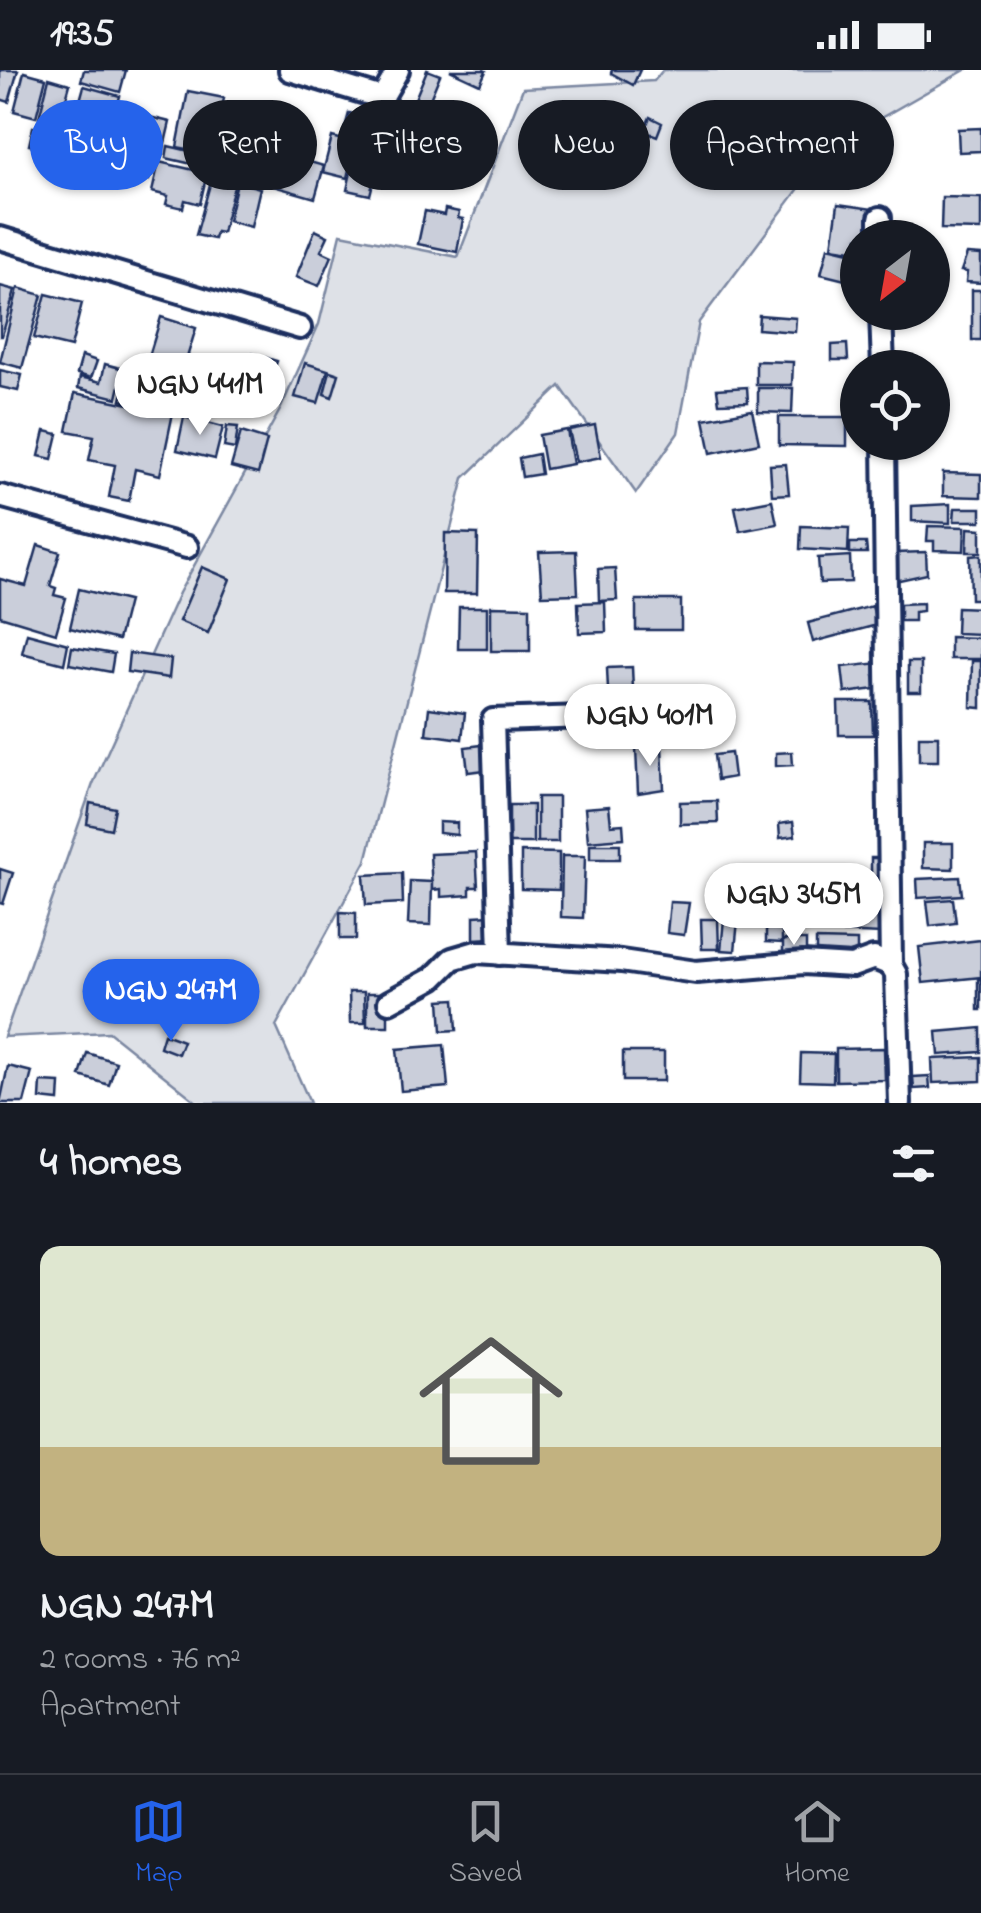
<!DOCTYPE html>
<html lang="en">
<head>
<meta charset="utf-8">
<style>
  body { margin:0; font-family:"Indie Flower",sans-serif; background:#242831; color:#f1f3f6; height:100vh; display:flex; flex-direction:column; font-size:38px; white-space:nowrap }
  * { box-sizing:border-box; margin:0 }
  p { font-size:32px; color:#9ea1a6 }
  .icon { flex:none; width:55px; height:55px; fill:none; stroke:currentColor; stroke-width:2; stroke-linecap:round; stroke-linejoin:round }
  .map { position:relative; height:1033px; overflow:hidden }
  .details { display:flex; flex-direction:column; background:#171b24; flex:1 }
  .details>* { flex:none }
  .hud { position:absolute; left:30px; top:30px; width:922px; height:90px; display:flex; gap:20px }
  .needle { width:65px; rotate:211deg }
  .controls { position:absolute; left:840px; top:150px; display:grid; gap:20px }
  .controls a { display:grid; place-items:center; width:110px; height:110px; border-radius:50%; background:#171b24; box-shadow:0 2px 8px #0004; font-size:50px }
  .price { position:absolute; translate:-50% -85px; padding:0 22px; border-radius:35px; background:#fff; color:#222; font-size:32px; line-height:65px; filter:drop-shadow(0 2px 5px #0008) }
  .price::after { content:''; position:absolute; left:50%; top:60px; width:30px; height:22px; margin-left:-15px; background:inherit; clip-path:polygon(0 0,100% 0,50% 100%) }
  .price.selected { background:#2563eb; color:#fff }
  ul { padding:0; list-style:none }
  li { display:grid; align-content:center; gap:20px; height:530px; padding:0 40px }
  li+li { border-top:2px solid #363941 }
  li span { display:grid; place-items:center; height:310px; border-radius:20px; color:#555 }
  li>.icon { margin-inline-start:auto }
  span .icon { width:180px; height:180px; fill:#fffc; stroke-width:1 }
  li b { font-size:42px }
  h2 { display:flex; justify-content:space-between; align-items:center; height:120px; padding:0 40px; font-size:42px }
  .pill { padding:0 35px; border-radius:45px; background:#171b24; box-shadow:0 2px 8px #0004; font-size:35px; line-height:90px }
  .pill.selected { background:#2563eb; color:#fff }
  .status { display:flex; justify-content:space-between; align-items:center; height:70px; padding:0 50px; background:#171b24; direction:ltr }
  .status svg { height:28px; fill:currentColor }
  .menu { display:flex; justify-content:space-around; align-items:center; height:140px; border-top:2px solid #363941; background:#171b24; font-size:28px; color:#9ea1a6 }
  .menu a { display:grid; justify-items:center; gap:5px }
  .menu .selected { color:#2563eb }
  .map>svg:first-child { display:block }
  .green { fill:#dee1e7; stroke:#7c88a2; stroke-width:2.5 }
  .building { fill:#caceda; stroke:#1b2f5e; stroke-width:2.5 }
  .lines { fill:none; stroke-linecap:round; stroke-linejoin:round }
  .minor-casing { stroke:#1b2f5e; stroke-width:28 }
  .minor { stroke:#fff; stroke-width:20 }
</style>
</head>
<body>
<div class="status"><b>19:35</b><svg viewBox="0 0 49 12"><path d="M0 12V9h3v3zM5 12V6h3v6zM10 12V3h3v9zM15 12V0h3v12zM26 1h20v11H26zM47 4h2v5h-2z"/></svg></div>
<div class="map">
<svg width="981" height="1033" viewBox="0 0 981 1033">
  <rect width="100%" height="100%" fill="#fff"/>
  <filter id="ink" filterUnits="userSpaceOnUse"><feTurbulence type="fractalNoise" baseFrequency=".01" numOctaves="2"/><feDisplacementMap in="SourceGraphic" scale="20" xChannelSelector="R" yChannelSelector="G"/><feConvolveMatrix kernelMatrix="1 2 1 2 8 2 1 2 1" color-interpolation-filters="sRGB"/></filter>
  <g filter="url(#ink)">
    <path class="green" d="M 663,0 L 965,0 L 830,77 L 699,252 L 678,363 L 636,423 L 560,316 L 464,408 L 366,791 L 276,956 L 310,1033 L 198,1033 L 109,962 L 4,967 L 93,714 L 179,523 L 280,340 L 319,254 L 341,164 L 458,187 L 523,18 L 654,11 Z"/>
    <g class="building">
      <path d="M 0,0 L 18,0 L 9,32 L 0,29 Z"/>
      <path d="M 84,0 L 126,0 L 120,22 L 81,11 Z"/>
      <path d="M 427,0 L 440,5 L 428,34 L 415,29 Z"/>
      <path d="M 450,0 L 484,0 L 486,1 L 480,14 Z"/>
      <path d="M 612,0 L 640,0 L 633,15 L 611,3 Z"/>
      <path d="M 24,2 L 46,8 L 36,47 L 14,41 Z"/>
      <path d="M 49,8 L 70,14 L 59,54 L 39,48 Z"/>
      <path d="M 84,16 L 120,26 L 108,70 L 72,60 Z"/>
      <path d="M 188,21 L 224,28 L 213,84 L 177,77 Z"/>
      <path d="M 129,42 L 170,52 L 162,86 L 120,76 Z"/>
      <path d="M 349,43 L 363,46 L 359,64 L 344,61 Z"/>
      <path d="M 650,47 L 662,53 L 657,66 L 644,61 Z"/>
      <path d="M 33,57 L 57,62 L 52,80 L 29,75 Z"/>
      <path d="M 981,58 L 981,81 L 959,82 L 958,59 Z"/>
      <path d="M 62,62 L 105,75 L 99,94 L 56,81 Z"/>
      <path d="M 332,67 L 355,73 L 347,108 L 323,102 Z"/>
      <path d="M 358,71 L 382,77 L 370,125 L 347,120 Z"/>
      <path d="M 229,73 L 269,84 L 261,111 L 222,100 Z"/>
      <path d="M 168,76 L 207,85 L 205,97 L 166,88 Z"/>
      <path d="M 111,77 L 155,90 L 149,110 L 105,98 Z"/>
      <path d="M 275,82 L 324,96 L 315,128 L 266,114 Z"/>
      <path d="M 159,92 L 207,103 L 200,134 L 185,130 L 183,138 L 166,134 L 168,126 L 152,122 Z"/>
      <path d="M 212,107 L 235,112 L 222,163 L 216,162 L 214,169 L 196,165 Z"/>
      <path d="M 237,112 L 260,118 L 251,157 L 228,151 Z"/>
      <path d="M 942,127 L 981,128 L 981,160 L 941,159 Z"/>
      <path d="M 838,134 L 873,139 L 869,168 L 858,168 L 858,181 L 832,177 Z"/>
      <path d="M 445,139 L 459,142 L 458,148 L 463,149 L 457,182 L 418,174 L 425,141 L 444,145 Z"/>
      <path d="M 315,160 L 328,166 L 321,181 L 332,186 L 319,216 L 296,207 Z"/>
      <path d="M 828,177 L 858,184 L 857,213 L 821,204 Z"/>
      <path d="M 967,184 L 981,185 L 981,213 L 966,212 L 967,202 L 961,201 Z"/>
      <path d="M 0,216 L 15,220 L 2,266 L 0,266 Z"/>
      <path d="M 18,218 L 42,225 L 22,298 L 0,292 Z"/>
      <rect x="972" y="220" width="9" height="50"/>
      <path d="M 46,224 L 82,233 L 71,277 L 34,268 Z"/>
      <path d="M 759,245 L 796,248 L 795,262 L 758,259 Z"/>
      <path d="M 161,247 L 196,258 L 171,340 L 136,329 Z"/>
      <path d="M 847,274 L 848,290 L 832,290 L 832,275 Z"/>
      <path d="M 253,284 L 277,291 L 264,333 L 240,325 Z"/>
      <path d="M 82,286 L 97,291 L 91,308 L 77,304 Z"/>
      <path d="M 756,291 L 793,292 L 792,315 L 756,315 Z"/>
      <path d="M 305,293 L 328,300 L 318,333 L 295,327 Z"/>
      <path d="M 105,294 L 124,299 L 117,328 L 78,318 L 80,307 L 101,312 Z"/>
      <path d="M 0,300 L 22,305 L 18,321 L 0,317 Z"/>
      <path d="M 330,301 L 339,304 L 332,327 L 324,324 Z"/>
      <path d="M 126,307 L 139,310 L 134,333 L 121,330 Z"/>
      <path d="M 747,317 L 748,332 L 719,333 L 717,319 Z"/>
      <path d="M 758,318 L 793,318 L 792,343 L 758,342 Z"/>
      <path d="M 181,319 L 213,326 L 209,348 L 176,341 Z"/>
      <path d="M 75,323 L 173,343 L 160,405 L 135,399 L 129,431 L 109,427 L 115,395 L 89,390 L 94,366 L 67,361 Z"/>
      <path d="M 752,340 L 759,373 L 711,383 L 704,349 Z"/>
      <path d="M 184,347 L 223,357 L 215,389 L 177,380 Z"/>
      <path d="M 779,347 L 847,347 L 847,376 L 779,375 Z"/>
      <path d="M 595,355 L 601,387 L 576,392 L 569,360 Z"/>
      <path d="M 227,356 L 238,357 L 235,379 L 224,377 Z"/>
      <path d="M 567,360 L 573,394 L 545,399 L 539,365 Z"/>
      <path d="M 45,361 L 58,364 L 52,389 L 39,386 Z"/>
      <path d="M 241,362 L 267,370 L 258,404 L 231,397 Z"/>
      <path d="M 538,384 L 541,404 L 522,407 L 519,388 Z"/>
      <path d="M 786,394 L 789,424 L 772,425 L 770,395 Z"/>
      <path d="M 943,403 L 981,404 L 981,427 L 943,426 Z"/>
      <path d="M 772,430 L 777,454 L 740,461 L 735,437 Z"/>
      <path d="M 950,434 L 950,453 L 912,451 L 912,436 Z"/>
      <path d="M 955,438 L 981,438 L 981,451 L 954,451 Z"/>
      <path d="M 801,456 L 849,458 L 848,482 L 800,479 Z"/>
      <path d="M 928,456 L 965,457 L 964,481 L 934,480 L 934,471 L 927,471 Z"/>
      <path d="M 968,458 L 981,459 L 981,482 L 967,482 Z"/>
      <path d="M 445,463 L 478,464 L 477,523 L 444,523 Z"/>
      <path d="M 850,473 L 866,473 L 867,483 L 850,483 Z"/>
      <path d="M 38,475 L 60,482 L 50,516 L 56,518 L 54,525 L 66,528 L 56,563 L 0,546 L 0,509 L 26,516 Z"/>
      <path d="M 576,481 L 578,524 L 542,525 L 539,482 Z"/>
      <path d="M 926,482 L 927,504 L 895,511 L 894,483 Z"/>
      <path d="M 981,485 L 981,529 L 971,529 L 970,486 Z"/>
      <path d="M 850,486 L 851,512 L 820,513 L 818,488 Z"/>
      <path d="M 202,497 L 230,509 L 208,563 L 179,551 Z"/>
      <path d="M 615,498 L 617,530 L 599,531 L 598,499 Z"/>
      <path d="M 79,519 L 128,531 L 118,570 L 70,558 Z"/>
      <rect x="636" y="530" width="45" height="30"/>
      <path d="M 605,532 L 606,562 L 579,563 L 578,533 Z"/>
      <path d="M 923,533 L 923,541 L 914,542 L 914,551 L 900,551 L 900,534 Z"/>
      <path d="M 491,536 L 530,537 L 530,581 L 491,581 Z"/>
      <path d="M 872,536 L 877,555 L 813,572 L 808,553 Z"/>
      <path d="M 459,537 L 487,537 L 487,579 L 458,579 Z"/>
      <path d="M 957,537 L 981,538 L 981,564 L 956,563 Z"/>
      <path d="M 27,563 L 68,574 L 64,594 L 22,583 Z"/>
      <path d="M 950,567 L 981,568 L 981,589 L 950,589 Z"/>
      <path d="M 72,577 L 114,584 L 111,602 L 69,594 Z"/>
      <path d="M 129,583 L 171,589 L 169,608 L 127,602 Z"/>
      <path d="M 972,591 L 981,591 L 981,638 L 971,637 Z"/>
      <rect x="908" y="592" width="13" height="30"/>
      <path d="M 880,593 L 882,605 L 874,606 L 876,619 L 845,623 L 842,597 Z"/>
      <path d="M 632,597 L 633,619 L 608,620 L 607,598 Z"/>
      <path d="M 838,632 L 872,632 L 873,665 L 839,665 Z"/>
      <path d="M 429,638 L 465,643 L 462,669 L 426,664 Z"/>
      <rect x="919" y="666" width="19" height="25"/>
      <path d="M 482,675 L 485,700 L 468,702 L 465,677 Z"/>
      <path d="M 662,677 L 664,719 L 638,723 L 636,678 Z"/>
      <path d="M 792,682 L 793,695 L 776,696 L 776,683 Z"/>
      <path d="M 731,683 L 734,707 L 717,710 L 714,685 Z"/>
      <rect x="537" y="727" width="21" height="45"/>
      <path d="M 717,731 L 718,753 L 680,754 L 680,732 Z"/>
      <path d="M 90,733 L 115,738 L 111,759 L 87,754 Z"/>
      <rect x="509" y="735" width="24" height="38"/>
      <path d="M 609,736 L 611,755 L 623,754 L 624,768 L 588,771 L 585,738 Z"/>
      <path d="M 439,752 L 457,753 L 457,765 L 439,763 Z"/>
      <path d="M 793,752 L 795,766 L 780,768 L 779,754 Z"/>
      <path d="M 923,773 L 953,773 L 953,799 L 923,798 Z"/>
      <rect x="590" y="774" width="30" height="15"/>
      <path d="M 476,782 L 478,817 L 470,817 L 470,825 L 441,827 L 441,819 L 432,820 L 430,784 Z"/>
      <path d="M 521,782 L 559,783 L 559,820 L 521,819 Z"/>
      <path d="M 562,786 L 585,786 L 583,848 L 561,847 Z"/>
      <rect x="871" y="788" width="17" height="19"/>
      <path d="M 0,799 L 13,803 L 3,834 L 0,833 Z"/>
      <path d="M 832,802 L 836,861 L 822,862 L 818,803 Z"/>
      <path d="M 402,803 L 403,833 L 366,835 L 364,805 Z"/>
      <path d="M 960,807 L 962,825 L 918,828 L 917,809 Z"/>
      <path d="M 410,811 L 432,812 L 431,855 L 408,854 Z"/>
      <path d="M 838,829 L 884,831 L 882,864 L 836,862 Z"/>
      <path d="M 953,829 L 956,853 L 930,856 L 927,831 Z"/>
      <path d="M 670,832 L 689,833 L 684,865 L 667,863 Z"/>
      <path d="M 340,842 L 356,843 L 356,869 L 340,869 Z"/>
      <path d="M 490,845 L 491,868 L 474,869 L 474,846 Z"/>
      <path d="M 766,846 L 782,847 L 782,873 L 766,872 Z"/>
      <path d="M 701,849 L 718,849 L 719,879 L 702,879 Z"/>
      <path d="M 724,849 L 738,850 L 735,881 L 721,880 Z"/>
      <rect x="783" y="870" width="23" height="16"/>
      <path d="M 816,870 L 857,871 L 857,887 L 816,886 Z"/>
      <path d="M 981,870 L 981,907 L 923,913 L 919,877 Z"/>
      <rect x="978" y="909" width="3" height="31"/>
      <path d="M 349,922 L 364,922 L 365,953 L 350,953 Z"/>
      <rect x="367" y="923" width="21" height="33"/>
      <path d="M 455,929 L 457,960 L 442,961 L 440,930 Z"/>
      <path d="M 981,958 L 981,982 L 939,985 L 937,962 Z"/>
      <path d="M 164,964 L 183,971 L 178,984 L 160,977 Z"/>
      <path d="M 444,975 L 448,1017 L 401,1021 L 397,979 Z"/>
      <path d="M 884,978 L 885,1010 L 836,1011 L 836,979 Z"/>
      <rect x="623" y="982" width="41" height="29"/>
      <path d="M 87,983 L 116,992 L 109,1015 L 80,1006 Z"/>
      <path d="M 801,983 L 834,984 L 833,1012 L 800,1011 Z"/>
      <path d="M 981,987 L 981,1011 L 933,1013 L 932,989 Z"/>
      <path d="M 8,996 L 32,1002 L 24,1033 L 0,1033 Z"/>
      <path d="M 929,1006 L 930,1018 L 914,1019 L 913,1007 Z"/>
      <path d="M 41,1012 L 60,1013 L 59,1031 L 40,1029 Z"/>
    </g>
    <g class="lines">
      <defs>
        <g id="minor">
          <path d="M 290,0 L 382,28 L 398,0"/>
          <path d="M 880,148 L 880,168"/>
          <path d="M 0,168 L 300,258"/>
          <path d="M 881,242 L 883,298"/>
          <path d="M 884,372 L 891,895 L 896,904 L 900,1033"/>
          <path d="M 0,426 L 187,477"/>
          <path d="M 500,884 L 493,650 L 710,643"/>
          <path d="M 389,932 L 433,908 L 452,889 L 476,882 L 621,891 L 696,902 L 803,893 L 852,896 L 874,888 L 891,895"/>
        </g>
      </defs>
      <use href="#minor" class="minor-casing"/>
      <use href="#minor" class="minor"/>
    </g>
  </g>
</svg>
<div class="controls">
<a><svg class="needle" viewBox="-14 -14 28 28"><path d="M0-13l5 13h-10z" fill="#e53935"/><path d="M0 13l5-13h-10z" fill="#9ea1a6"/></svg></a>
<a><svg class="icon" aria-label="locate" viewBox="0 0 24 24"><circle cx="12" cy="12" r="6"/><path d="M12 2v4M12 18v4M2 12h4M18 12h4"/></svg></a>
</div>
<b class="price" style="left:200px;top:368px">NGN 441M</b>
<b class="price" style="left:650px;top:699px">NGN 401M</b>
<b class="price" style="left:794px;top:878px">NGN 345M</b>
<b class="price selected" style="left:171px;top:974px">NGN 247M</b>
<div class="hud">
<a class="pill selected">Buy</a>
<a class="pill">Rent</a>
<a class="pill">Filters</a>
<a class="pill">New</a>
<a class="pill">Apartment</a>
</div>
</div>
<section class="details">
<h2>4 homes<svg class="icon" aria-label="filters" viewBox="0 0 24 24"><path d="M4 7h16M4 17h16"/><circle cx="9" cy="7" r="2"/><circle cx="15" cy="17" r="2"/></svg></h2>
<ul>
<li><span style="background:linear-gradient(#dfe7d0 65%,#c2b280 0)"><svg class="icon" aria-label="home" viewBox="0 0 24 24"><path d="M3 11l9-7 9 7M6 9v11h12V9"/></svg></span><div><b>NGN 247M</b><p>2 rooms · 76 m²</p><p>Apartment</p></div></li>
</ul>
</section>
<nav class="menu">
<a class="selected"><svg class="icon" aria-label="map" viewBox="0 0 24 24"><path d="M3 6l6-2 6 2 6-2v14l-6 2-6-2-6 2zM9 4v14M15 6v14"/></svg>Map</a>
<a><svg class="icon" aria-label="saved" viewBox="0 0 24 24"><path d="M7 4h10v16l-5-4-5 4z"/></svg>Saved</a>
<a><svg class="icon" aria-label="home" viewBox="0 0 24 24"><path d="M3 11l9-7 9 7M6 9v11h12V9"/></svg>Home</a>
</nav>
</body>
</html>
